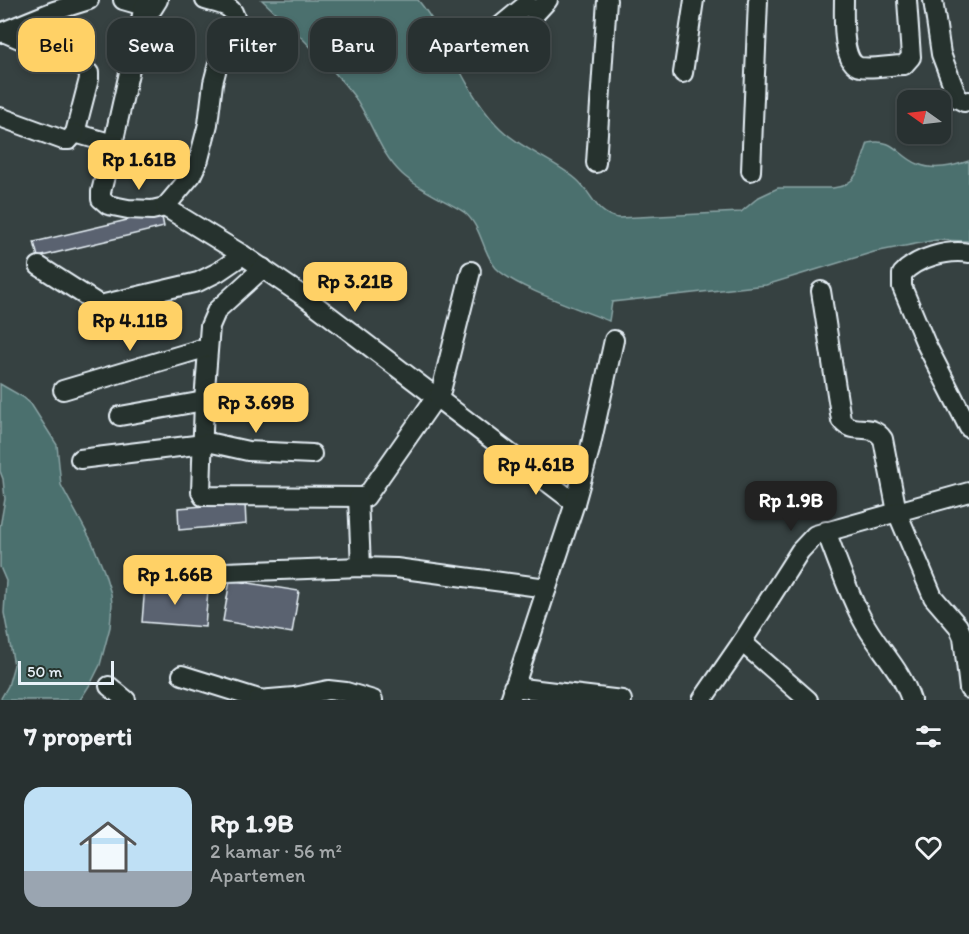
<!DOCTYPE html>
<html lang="id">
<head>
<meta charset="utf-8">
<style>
  body { margin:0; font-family:Itim,sans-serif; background:#303939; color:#f1f3f6; height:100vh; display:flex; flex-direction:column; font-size:22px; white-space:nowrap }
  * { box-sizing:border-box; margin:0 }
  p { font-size:20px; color:#a5a9ab }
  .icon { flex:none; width:33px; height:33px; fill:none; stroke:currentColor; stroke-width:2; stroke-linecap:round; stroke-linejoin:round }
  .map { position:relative; height:700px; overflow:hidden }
  .panel { display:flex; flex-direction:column; background:#283131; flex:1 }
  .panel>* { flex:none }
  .top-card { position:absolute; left:18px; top:18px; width:600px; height:54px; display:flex; gap:12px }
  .needle { width:39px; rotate:284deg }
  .buttons { position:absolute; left:897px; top:90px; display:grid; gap:12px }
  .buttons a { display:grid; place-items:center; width:54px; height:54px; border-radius:12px; background:#283131; box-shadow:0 3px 9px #0003,0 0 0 2px #444c4d; font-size:30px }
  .scale { position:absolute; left:18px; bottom:15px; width:96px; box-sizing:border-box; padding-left:6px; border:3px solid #e8f1f8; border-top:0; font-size:16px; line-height:21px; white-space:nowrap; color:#e8f1f8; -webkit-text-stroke:4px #26332d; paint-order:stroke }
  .price { position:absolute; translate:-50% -51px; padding:0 14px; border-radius:12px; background:#ffd166; color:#111; font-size:20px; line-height:39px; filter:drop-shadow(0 2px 3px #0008) }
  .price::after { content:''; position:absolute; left:50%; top:36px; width:18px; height:14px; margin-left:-9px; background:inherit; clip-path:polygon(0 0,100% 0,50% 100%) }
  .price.on { background:#222; color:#fff }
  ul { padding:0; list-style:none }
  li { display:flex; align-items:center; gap:18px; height:150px; padding:0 24px }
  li+li { border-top:2px solid #444c4d }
  li span { display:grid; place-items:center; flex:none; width:168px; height:120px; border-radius:18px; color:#555 }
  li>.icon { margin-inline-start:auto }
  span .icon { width:72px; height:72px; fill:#fffc; stroke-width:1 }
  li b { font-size:26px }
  h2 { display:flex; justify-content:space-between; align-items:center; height:72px; padding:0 24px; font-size:26px }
  .tag { padding:0 21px; border-radius:18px; background:#283131; box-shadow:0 3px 9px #0003,0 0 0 2px #444c4d; font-size:21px; line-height:54px }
  .tag.on { background:#ffd166; color:#111 }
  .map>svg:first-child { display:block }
  .water { fill:#4b706e; stroke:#8aa4a5; stroke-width:1.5 }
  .building { fill:#5a626f; stroke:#e8f1f8; stroke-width:1.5 }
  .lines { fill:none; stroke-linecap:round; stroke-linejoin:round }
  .minor-casing { stroke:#e8f1f8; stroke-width:22 }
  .minor { stroke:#26332d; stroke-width:18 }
</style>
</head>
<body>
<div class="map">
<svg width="969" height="700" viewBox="0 0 969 700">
  <rect width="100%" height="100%" fill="#364141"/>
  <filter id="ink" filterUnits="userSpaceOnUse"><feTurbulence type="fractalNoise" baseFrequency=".0167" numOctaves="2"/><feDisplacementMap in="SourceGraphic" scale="12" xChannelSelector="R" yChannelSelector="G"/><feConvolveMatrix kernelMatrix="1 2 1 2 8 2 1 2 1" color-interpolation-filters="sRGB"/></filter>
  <g filter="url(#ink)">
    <g class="water">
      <path d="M 262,0 L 418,0 C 449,38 462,88 496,124 C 518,148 552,159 576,179 C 592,192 595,214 618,218 L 741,212 L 759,197 L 778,188 L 833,188 L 843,186 L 852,180 L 858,172 L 868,143 C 894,137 898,156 918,164 C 934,171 953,166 969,161 L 969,241 L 936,240 L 874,252 L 766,285 L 612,302 L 609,321 C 582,310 514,287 496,268 C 481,250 483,228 464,212 C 445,200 419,190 402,174 C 379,153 372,121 354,96 C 328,62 293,29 262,0 Z"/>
      <path d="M 0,384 L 23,397 L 31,404 L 57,445 L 61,485 L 92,542 L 104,571 L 111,594 L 112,604 L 110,627 L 100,665 L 91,683 L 80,700 L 0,700 L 8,686 L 14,665 L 4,613 L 6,581 L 0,567 L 0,527 L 5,499 L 3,479 L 0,471 Z"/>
    </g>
    <g class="building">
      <path d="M 161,212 L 164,227 L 38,257 L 34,242 Z"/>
      <path d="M 245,503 L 246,524 L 179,530 L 178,508 Z"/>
      <path d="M 230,580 L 299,591 L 292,633 L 223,621 Z"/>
      <path d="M 145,585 L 208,590 L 205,627 L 142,622 Z"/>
    </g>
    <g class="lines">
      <defs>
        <g id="minor">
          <path d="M 123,0 L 144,6"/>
          <path d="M 158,0 L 153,8 L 144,6 L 113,144 L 101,192 L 101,199 L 108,205 L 128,209 L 152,210 L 165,207 L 191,176 L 199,159 L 208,124 L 213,83 L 219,60 L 235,21 C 236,5 218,4 205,0"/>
          <path d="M 844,0 C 844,15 841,63 860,67 C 873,69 891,65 904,65 L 911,57 L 907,0"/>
          <path d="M 933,0 L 941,54 L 958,99 L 964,102 L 969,101"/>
          <path d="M 3,32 L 82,66 L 89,73 L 89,79 L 75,133 L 113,144"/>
          <path d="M 0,33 L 54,11 L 89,0"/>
          <path d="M 475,47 L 527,4 L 536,13 L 548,0"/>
          <path d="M 683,73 L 694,0"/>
          <path d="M 0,117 L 63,140 L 69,140 L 75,133"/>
          <path d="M 596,163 L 607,0"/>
          <path d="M 751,171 L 758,0"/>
          <path d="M 165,207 L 243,255 L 306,298 L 575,503"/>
          <path d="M 969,253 C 948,249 916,258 902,274 L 902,287 L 926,344 L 969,428"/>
          <path d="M 39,266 L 100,305 L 198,282 L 218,272 L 243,255"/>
          <path d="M 263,268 L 217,310 L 210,326 L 204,401 L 201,492 L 203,496 L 366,497 L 436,397"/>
          <path d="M 821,291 L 841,420 C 853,437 870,420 883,439 L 897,512 L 933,597 L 958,626 L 963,637 L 969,689"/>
          <path d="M 63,390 L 208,347"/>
          <path d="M 439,399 L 471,271"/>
          <path d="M 120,416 L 204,401"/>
          <path d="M 80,459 L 212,443 L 248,451 L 312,454"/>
          <path d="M 358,498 L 361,567"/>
          <path d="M 826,531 C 837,560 847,590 861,617 C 876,647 901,668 911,700"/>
          <path d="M 199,573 L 361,567 L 396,568 L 547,588"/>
          <path d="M 742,642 L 808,700"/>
          <path d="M 182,675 L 259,699"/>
          <path d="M 109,686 L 126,700"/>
          <path d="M 513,687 L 622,700"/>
          <path d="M 258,700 L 294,697 L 328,690 L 346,692 L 373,700"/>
          <path d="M 510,700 L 575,503 L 590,449 L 614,340"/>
          <path d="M 702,700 L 742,642 L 800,551 L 815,535 L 969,492"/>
        </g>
      </defs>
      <use href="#minor" class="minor-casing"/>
      <use href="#minor" class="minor"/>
    </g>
  </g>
</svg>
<div class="buttons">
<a><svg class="needle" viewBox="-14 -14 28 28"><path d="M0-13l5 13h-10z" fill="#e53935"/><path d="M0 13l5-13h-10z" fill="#a5a9ab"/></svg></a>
</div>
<div class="scale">50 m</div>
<b class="price" style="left:139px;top:191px">Rp 1.61B</b>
<b class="price" style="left:355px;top:313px">Rp 3.21B</b>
<b class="price" style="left:130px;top:352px">Rp 4.11B</b>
<b class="price" style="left:256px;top:434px">Rp 3.69B</b>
<b class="price" style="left:536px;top:496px">Rp 4.61B</b>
<b class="price on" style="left:791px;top:532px">Rp 1.9B</b>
<b class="price" style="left:175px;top:606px">Rp 1.66B</b>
<div class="top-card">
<a class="tag on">Beli</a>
<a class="tag">Sewa</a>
<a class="tag">Filter</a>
<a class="tag">Baru</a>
<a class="tag">Apartemen</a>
</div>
</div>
<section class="panel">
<h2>7 properti<svg class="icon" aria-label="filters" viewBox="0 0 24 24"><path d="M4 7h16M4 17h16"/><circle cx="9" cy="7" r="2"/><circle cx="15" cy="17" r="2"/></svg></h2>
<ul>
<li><span style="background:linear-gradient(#bfe0f5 70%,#9aa5b1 0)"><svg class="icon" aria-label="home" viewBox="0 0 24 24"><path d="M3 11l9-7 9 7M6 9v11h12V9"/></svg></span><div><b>Rp 1.9B</b><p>2 kamar · 56 m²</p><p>Apartemen</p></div><svg class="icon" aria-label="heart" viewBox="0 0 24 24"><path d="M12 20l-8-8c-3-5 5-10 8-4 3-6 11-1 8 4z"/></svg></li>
</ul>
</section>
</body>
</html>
